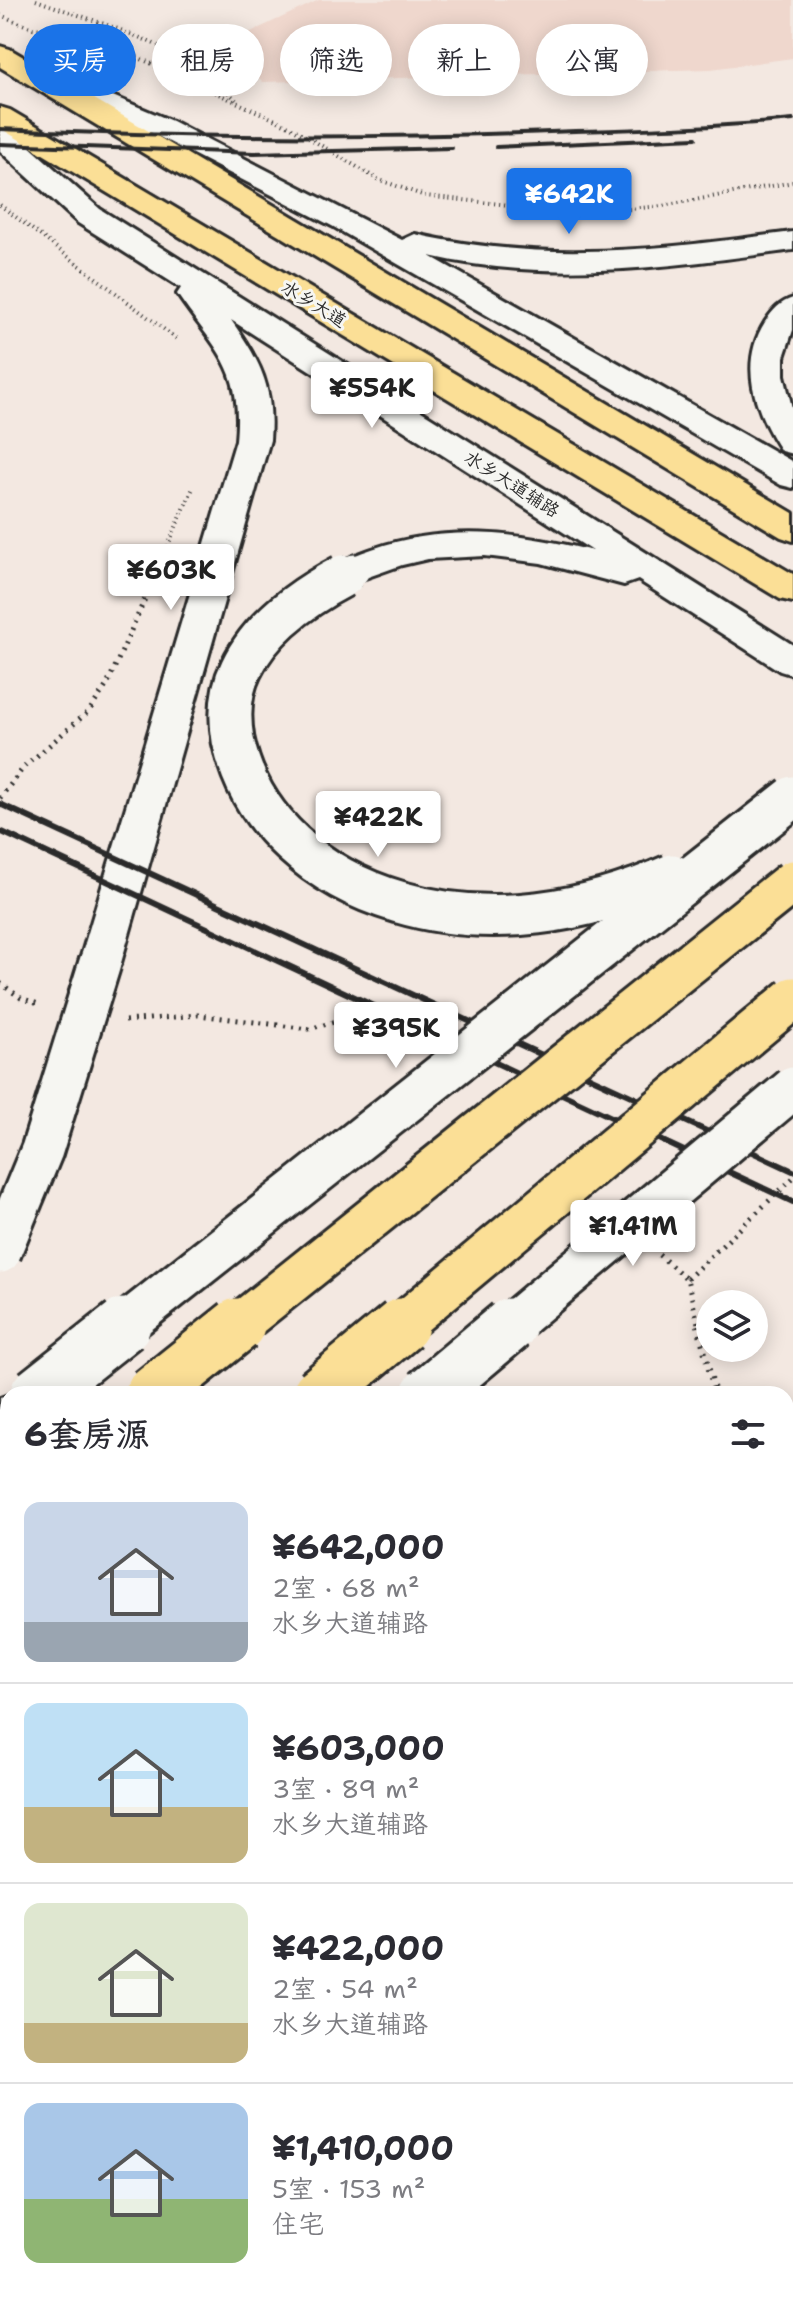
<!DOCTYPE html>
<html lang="zh">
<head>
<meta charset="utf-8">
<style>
  body { margin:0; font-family:"Shantell Sans","LXGW WenKai TC",sans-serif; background:#f7f7f7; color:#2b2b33; height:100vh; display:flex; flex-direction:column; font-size:30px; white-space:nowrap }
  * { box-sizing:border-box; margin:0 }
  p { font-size:26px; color:#7c7c81 }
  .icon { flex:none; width:44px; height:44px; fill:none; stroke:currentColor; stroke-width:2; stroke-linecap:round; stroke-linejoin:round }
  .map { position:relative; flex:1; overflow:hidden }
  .drawer { position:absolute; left:0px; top:1386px; width:794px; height:914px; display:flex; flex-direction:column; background:#fff; border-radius:24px 24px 0 0; box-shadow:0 4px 20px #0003 }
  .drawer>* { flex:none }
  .guide { position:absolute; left:24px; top:24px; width:746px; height:72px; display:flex; gap:16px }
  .controls { position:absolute; left:696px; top:1290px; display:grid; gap:16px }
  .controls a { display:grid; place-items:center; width:72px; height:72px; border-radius:50%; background:#fff; box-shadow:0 4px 20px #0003; font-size:40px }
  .price { position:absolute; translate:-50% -68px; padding:0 18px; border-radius:8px; background:#fff; color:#222; font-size:26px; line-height:52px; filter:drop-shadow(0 2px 4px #0008) }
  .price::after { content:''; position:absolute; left:50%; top:48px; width:24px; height:18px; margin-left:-12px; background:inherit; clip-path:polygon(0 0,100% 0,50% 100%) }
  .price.current { background:#1a73e8; color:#fff }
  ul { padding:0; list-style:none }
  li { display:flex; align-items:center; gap:24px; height:200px; padding:0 24px }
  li+li { border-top:2px solid #e1e1e2 }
  li span { display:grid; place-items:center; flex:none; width:224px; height:160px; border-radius:16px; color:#555 }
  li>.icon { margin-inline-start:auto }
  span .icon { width:96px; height:96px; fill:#fffc; stroke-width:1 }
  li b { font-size:34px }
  h2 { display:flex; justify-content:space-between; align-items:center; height:96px; padding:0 24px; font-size:34px }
  .pill { padding:0 28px; border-radius:36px; background:#fff; box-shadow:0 4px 20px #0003; font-size:28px; line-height:72px }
  .pill.current { background:#1a73e8; color:#fff }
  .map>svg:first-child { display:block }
  .built { fill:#efd7cd }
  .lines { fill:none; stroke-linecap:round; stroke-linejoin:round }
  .river { fill:#89d9e5; fill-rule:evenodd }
  .secondary-casing { stroke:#2b2b2b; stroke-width:6 }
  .primary-casing { stroke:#2b2b2b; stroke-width:6 }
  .path-far2 { stroke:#2b2b2b; stroke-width:4; stroke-dasharray:1 4; stroke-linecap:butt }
  .path-far1 { stroke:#2b2b2b; stroke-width:5; stroke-dasharray:2 6; stroke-linecap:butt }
  .path { stroke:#2b2b2b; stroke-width:6; stroke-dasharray:2 7; stroke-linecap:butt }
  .secondary { fill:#f6f6f2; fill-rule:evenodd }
  .primary { fill:#fbdf96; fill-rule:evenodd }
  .rail-far1 { stroke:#2b2b2b; stroke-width:4 }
  .rail { stroke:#2b2b2b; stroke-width:6 }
  .secondary-bridge-far2-casing { stroke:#2b2b2b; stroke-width:35; stroke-linecap:butt }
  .secondary-bridge-far1-casing { stroke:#2b2b2b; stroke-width:47; stroke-linecap:butt }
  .secondary-bridge-casing { stroke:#2b2b2b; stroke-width:59; stroke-linecap:butt }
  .primary-bridge-far1-casing { stroke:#2b2b2b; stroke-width:47; stroke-linecap:butt }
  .primary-bridge-casing { stroke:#2b2b2b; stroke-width:59; stroke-linecap:butt }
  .secondary-bridge-far2 { stroke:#f6f6f2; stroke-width:31 }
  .secondary-bridge-far1 { stroke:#f6f6f2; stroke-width:41 }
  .secondary-bridge { stroke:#f6f6f2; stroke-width:53 }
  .primary-bridge-far1 { stroke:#fbdf96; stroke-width:41 }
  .primary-bridge { stroke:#fbdf96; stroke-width:53 }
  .labels { text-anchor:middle; stroke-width:6; stroke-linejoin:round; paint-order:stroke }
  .far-street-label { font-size:18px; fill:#2b2b2b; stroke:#f6f6f2 }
</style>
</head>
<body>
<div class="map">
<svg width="793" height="2299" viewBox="0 0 793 2299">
  <rect width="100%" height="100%" fill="#f3e8e1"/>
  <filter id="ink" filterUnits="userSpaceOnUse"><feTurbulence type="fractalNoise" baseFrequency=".0125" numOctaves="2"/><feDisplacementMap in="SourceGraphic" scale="16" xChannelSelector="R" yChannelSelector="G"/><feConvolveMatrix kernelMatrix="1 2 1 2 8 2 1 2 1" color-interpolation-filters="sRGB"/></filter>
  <g filter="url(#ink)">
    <path class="built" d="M 319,0 L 793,0 L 793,58 L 711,69 L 263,82 L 225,44 Z"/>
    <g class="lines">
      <g class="river">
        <path d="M 0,1438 L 8,1441 L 8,1531 L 0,1528 Z"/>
        <path d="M 786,2274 L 793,2299 L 681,2299 L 678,2292 L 786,2292 Z"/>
      </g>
      <defs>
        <g id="secondary">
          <path d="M 32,62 L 172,121 L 402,240 L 415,234 C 547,264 661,249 793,232 L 793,250 C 672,266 551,284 430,256 L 793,462 L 793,488 L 781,485 L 332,226 L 152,133 L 22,77 L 18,71 L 22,65 Z"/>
          <path d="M 0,126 L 10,129 L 100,209 L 793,645 L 793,675 L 780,671 L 638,580 L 624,585 L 541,563 L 485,556 L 428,559 L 402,565 L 354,582 L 341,579 L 336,570 C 344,557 359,554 372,549 C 445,524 519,532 593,551 L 231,320 C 261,362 274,388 270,440 L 121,963 L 115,975 L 100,979 L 85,975 L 79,963 L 236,440 C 243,366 215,350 177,294 L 181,288 L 78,223 L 0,151 Z"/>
          <path d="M 793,298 L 793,330 L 784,357 L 784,375 L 793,412 L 793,454 L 781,451 C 755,411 738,365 765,322 C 773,310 780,302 793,298 Z"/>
          <path d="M 8,1395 L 8,1442 L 0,1445 L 0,1398 Z"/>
          <path d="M 793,1586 L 793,1634 L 786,1635 L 786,1587 Z"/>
          <path d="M 8,1719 L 8,1819 L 0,1822 L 0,1722 Z"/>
        </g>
        <g id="primary">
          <path d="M 0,46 L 10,49 L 793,513 L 793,541 L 781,537 L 0,67 Z"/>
          <path d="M 0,107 L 10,110 L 793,574 L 793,602 L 780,599 L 0,128 Z"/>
          <path d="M 8,1486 L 8,1536 L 0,1539 L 0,1489 Z"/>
          <path d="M 8,1629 L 8,1682 L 0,1685 L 0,1632 Z"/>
        </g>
      </defs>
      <use href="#secondary" class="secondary-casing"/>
      <use href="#primary" class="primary-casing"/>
      <g class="path-far2">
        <path d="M 36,0 C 106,26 183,44 236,100"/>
        <path d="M 0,15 L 33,28 L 84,33 L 289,126 L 377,179 L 425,196 L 519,206 L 618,210 L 662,206 L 793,182"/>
        <path d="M 0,205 L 178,340"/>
        <path d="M 154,578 L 193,488"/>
      </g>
      <g class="path-far1">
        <path d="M 0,798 L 24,767 L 89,711 L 107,685 L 155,576"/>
        <path d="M 0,983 L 21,998 L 41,1005"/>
        <path d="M 125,1021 L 198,1015 L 309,1029 L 367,1013 L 408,1047"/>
        <path d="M 659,1255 L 687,1279 L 699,1327"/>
        <path d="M 687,1279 L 793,1178"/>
      </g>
      <g class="path">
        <path d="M 698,1325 L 715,1394"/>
        <path d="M 786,1686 L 793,1706"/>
        <path d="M 0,1872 L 8,1867"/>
      </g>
      <use href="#secondary" class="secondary"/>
      <use href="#primary" class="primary"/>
      <g class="rail-far1">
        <path d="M 0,129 C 192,138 383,139 575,131 C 648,129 721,127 793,120"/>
        <path d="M 0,144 L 254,153 L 452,148"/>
        <path d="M 496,147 L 696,138"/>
      </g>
      <g class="rail">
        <path d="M 0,804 L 793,1171"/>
        <path d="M 0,831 L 793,1202"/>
      </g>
      <defs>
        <path id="secondary-bridge-far2" d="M 339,578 L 354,570"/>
        <g id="secondary-bridge-far1">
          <path d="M 343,576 C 303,597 261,627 241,669 C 230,691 229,716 233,740 C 250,823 320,879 399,902 C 490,929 587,913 672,875"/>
          <path d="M 0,1252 L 42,1150 L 100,963"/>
          <path d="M 122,1327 L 793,797"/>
          <path d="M 508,1327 L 793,1088"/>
        </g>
        <g id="secondary-bridge">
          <path d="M 37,1394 L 124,1325"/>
          <path d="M 428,1394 L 510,1325"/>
        </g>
        <g id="primary-bridge-far1">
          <path d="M 236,1327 L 793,881"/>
          <path d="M 399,1327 L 793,998"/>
        </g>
        <g id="primary-bridge">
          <path d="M 152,1394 L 238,1325"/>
          <path d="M 319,1394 L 402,1325"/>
        </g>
      </defs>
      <use href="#secondary-bridge-far2" class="secondary-bridge-far2-casing"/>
      <use href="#secondary-bridge-far1" class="secondary-bridge-far1-casing"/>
      <use href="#secondary-bridge" class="secondary-bridge-casing"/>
      <use href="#primary-bridge-far1" class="primary-bridge-far1-casing"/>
      <use href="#primary-bridge" class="primary-bridge-casing"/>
      <use href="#secondary-bridge-far2" class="secondary-bridge-far2"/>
      <use href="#secondary-bridge-far1" class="secondary-bridge-far1"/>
      <use href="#secondary-bridge" class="secondary-bridge"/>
      <use href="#primary-bridge-far1" class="primary-bridge-far1"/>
      <use href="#primary-bridge" class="primary-bridge"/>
    </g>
  </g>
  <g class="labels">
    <g class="far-street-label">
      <text transform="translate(314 304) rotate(31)" y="6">水乡大道</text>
      <text transform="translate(512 484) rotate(32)" y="6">水乡大道辅路</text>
    </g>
  </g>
</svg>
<div class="controls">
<a><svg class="icon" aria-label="layers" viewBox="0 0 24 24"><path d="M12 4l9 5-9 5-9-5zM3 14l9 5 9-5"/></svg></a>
</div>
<b class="price current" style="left:569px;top:236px">¥642K</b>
<b class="price" style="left:372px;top:430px">¥554K</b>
<b class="price" style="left:171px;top:612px">¥603K</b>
<b class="price" style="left:378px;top:859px">¥422K</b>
<b class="price" style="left:396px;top:1070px">¥395K</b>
<b class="price" style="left:633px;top:1268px">¥1.41M</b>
<div class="guide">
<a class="pill current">买房</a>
<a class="pill">租房</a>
<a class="pill">筛选</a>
<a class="pill">新上</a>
<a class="pill">公寓</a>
</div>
<section class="drawer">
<h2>6套房源<svg class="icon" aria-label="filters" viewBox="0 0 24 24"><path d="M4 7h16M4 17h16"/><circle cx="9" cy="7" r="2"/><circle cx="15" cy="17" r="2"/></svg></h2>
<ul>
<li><span style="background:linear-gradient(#c9d6e8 75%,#9aa5b1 0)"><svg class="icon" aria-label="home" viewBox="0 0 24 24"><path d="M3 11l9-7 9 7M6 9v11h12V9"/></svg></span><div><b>¥642,000</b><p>2室 · 68 m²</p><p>水乡大道辅路</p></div></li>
<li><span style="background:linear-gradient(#bfe0f5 65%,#c2b280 0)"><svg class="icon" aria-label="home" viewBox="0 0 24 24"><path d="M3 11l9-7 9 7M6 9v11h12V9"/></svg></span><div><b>¥603,000</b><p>3室 · 89 m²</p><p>水乡大道辅路</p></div></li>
<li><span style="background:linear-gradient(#dfe7d0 75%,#c2b280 0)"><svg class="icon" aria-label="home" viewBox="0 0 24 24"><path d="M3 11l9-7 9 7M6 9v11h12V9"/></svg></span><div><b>¥422,000</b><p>2室 · 54 m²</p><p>水乡大道辅路</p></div></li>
<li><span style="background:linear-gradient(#a9c7e8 60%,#8fb573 0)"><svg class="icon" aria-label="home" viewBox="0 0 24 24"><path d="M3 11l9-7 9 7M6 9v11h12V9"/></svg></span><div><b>¥1,410,000</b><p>5室 · 153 m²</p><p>住宅</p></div></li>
</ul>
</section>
</div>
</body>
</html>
